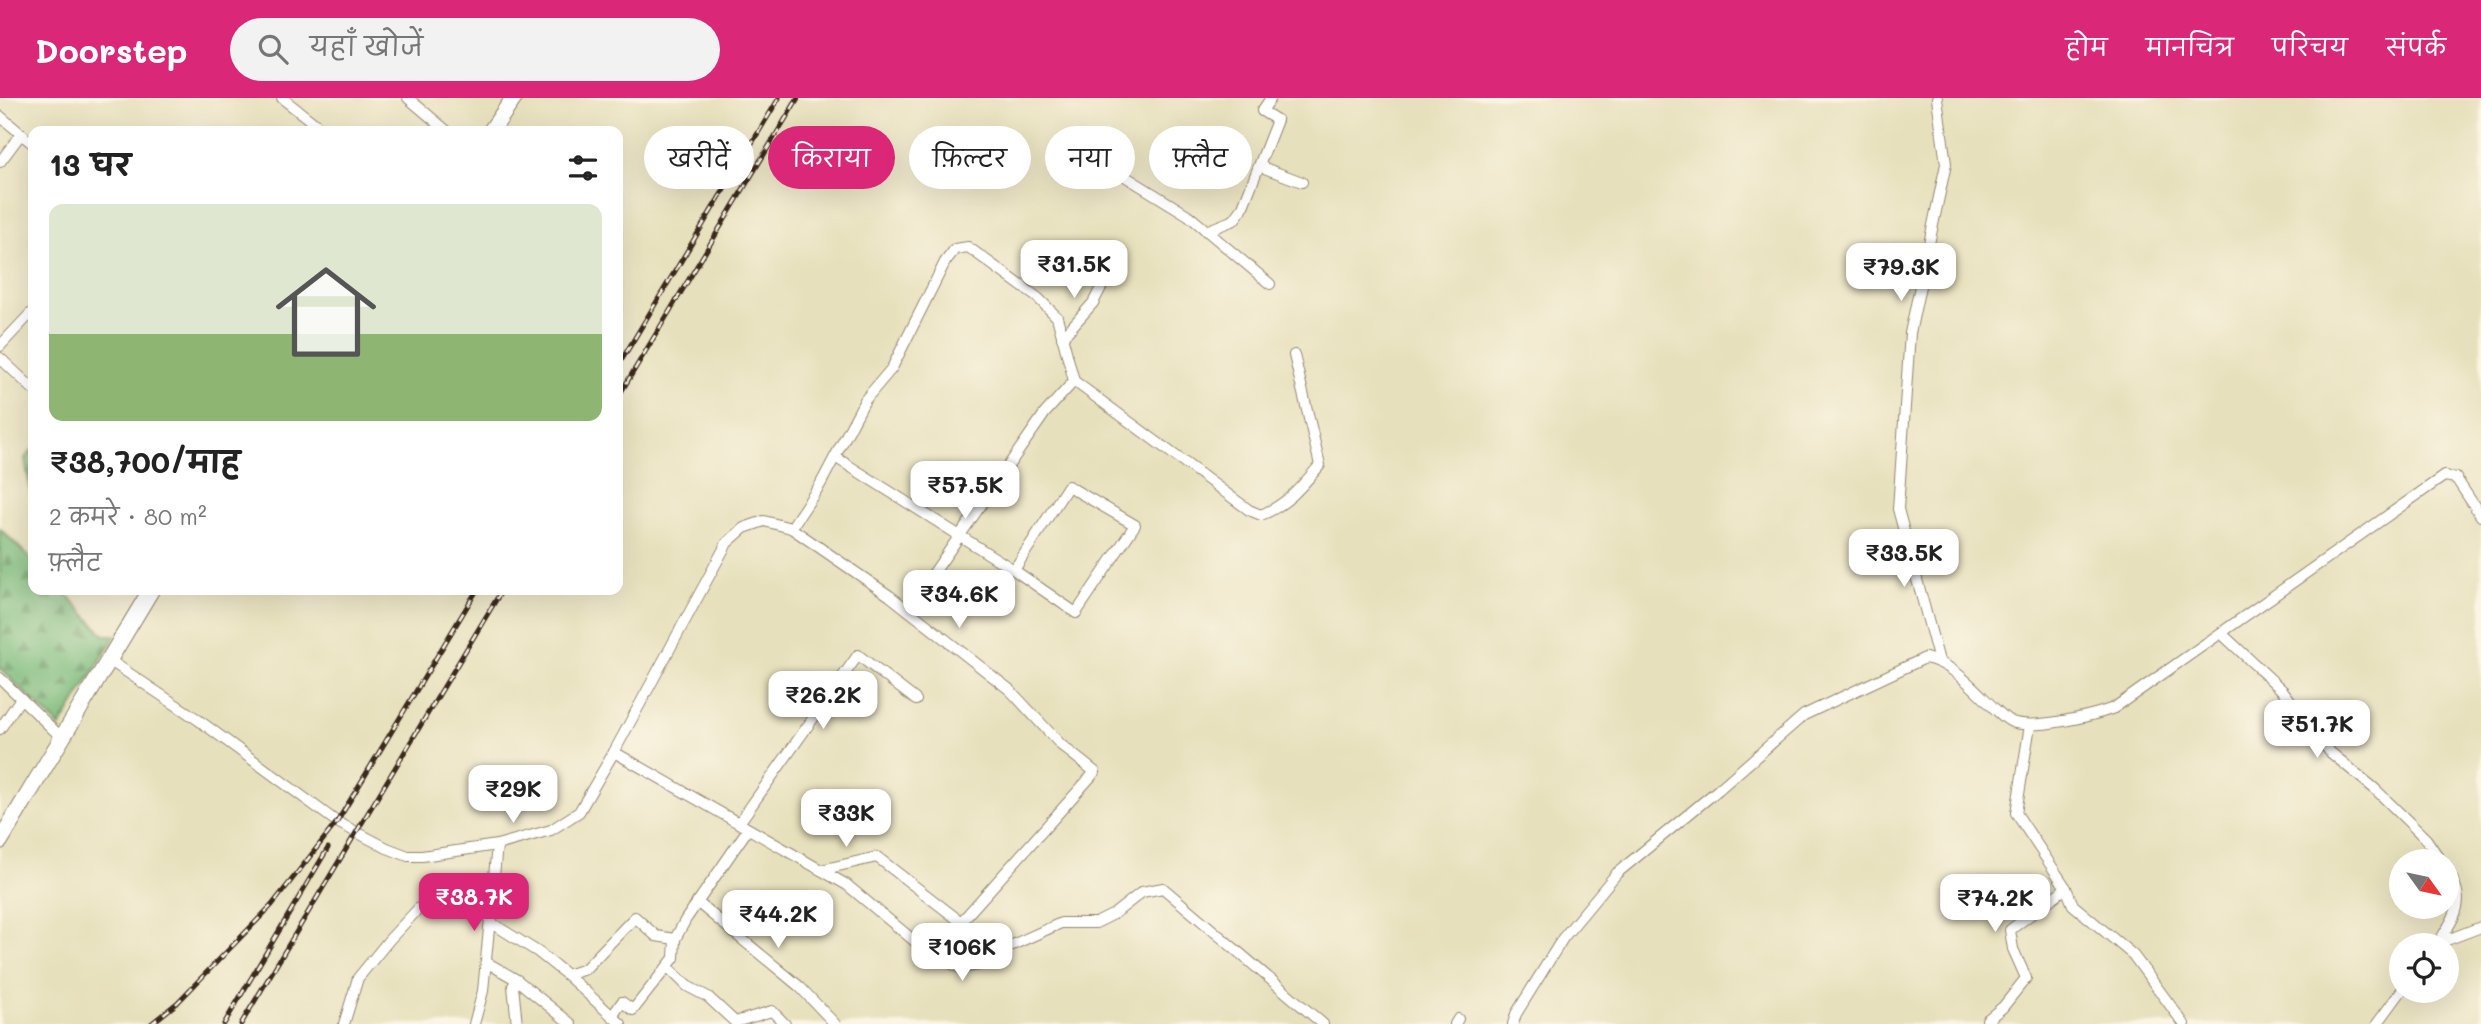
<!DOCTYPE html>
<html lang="hi">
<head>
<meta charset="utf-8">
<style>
  body { margin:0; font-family:Mali,"Playpen Sans Deva",sans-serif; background:#f2f2f2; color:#222; height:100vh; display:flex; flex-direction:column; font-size:26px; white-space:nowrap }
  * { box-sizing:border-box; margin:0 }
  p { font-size:23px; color:#767676 }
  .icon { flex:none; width:38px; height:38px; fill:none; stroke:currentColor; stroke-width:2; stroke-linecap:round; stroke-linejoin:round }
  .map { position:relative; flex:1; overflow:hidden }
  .details { position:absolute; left:28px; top:28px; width:595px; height:469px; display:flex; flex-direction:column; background:#fff; border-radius:14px; box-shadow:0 7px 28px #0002 }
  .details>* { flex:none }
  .guide { position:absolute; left:644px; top:28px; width:665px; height:63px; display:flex; gap:14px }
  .needle { width:46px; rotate:123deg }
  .tools { position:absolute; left:2389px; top:751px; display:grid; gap:14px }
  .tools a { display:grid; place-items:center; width:70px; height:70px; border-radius:50%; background:#fff; box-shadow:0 7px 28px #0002; font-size:35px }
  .price { position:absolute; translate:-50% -60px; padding:0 16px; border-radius:14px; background:#fff; color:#222; font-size:23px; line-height:46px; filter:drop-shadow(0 2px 4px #0008) }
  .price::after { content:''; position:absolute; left:50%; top:42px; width:21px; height:16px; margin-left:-10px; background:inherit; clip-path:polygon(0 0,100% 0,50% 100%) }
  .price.on { background:#db2777; color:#fff }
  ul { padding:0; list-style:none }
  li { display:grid; align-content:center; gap:14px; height:371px; padding:0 21px }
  li span { display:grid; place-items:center; height:217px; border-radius:14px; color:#555 }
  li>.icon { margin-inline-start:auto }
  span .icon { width:126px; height:126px; fill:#fffc; stroke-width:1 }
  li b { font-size:30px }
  h2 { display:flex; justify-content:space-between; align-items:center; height:84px; padding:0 21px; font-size:30px }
  .chip { padding:0 24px; border-radius:32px; background:#fff; box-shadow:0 7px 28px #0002; font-size:24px; line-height:63px }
  .chip.on { background:#db2777; color:#fff }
  header { display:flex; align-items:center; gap:42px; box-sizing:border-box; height:98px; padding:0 35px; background:#db2777; color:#fff }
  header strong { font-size:33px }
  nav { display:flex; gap:38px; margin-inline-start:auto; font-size:24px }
  .search { width:490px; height:63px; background:#f2f2f2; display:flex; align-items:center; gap:18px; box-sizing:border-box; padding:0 24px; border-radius:38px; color:#767676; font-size:26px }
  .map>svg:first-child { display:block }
  .forest { fill:url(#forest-firs); stroke:#5c724c; stroke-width:2 }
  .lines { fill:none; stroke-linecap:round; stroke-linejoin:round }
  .street-casing { stroke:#91856d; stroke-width:12 }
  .primary-casing { stroke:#91856d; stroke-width:18 }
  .street { stroke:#fff; stroke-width:10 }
  .primary { stroke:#fff; stroke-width:16 }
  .rail-casing { stroke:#3b2a1e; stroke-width:5 }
  .rail { stroke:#fcf5e5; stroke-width:2.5; stroke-dasharray:8; stroke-linecap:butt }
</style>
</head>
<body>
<header>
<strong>Doorstep</strong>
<div class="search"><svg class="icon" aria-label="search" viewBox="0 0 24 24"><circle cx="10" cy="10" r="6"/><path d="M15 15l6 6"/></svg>यहाँ खोजें</div>
<nav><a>होम</a><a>मानचित्र</a><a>परिचय</a><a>संपर्क</a></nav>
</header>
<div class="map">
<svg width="2481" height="926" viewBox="0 0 2481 926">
  <defs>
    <pattern id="forest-firs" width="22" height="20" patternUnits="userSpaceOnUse" patternTransform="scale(1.75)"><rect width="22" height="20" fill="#7dbb7b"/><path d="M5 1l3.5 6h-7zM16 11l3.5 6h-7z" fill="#689864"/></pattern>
  </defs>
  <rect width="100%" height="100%" fill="#fcf5e5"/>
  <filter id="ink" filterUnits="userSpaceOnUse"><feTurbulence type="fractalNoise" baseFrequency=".0143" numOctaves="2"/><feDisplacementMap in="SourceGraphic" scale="14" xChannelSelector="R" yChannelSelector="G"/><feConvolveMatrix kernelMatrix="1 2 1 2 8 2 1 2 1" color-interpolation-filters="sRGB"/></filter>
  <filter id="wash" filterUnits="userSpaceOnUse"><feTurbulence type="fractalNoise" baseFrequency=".00686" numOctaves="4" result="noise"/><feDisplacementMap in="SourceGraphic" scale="28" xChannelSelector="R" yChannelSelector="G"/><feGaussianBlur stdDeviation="1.57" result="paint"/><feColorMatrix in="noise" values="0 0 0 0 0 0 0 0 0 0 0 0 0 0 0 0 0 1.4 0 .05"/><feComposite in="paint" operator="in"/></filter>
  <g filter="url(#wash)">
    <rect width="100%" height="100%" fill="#e7e0bc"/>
    <g class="forest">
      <path d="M 33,351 L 33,409 L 25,360 Z"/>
      <path d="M 0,431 L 33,463 L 33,492 L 63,492 L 104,537 L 116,537 L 60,629 L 0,570 Z"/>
    </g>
  </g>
  <g filter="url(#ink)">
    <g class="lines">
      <defs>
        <g id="street">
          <path d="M 282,0 L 324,33"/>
          <path d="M 408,0 L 447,33"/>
          <path d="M 1937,0 L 1946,66 L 1910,235 L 1898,411 L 1939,563"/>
          <path d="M 0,18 L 33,46"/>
          <path d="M 1066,42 L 1188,117 L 1270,186"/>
          <path d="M 0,64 L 21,36"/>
          <path d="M 1259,68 L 1302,84"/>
          <path d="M 1206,133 L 1234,122 L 1242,111 L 1277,22 L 1262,13 L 1271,0"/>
          <path d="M 1062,240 L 1093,205 L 1107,178"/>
          <path d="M 0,248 L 30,216 L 33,219"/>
          <path d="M 0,260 L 33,291"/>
          <path d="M 835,359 L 1014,472 L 1076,515 L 1135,427 L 1068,388 L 1014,472"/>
          <path d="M 791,430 L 820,387 L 865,302 L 892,270 L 945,164 L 955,151 L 968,149 L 1038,200 L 1057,219 L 1074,283 L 1249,412 L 1261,417 C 1287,407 1302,388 1320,367 L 1294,257"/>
          <path d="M 908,512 L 1045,315 L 1074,283"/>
          <path d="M 2221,535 L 2283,593 L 2330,654 L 2375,691 L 2426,741 L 2441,763"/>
          <path d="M 109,562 L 197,621 L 337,724 L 387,750 L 408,758 L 422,758 L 497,747 L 551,732 L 579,714 L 614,654 L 727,445 L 744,430 L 764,423 L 791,430 L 890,498 L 1010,592 L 1061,647 L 1095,674 L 961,824 L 877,759 L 821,772"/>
          <path d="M 0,580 L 62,640"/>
          <path d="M 2030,627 L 2016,715 L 2066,790 L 2073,807 L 2133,857 L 2184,926"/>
          <path d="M 0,631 L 21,600"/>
          <path d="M 614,654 L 847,787 L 924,851 L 960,870 L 978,867 L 1008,849 L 1061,825 L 1096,825 L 1114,816 L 1142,794 L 1163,790 L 1323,926"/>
          <path d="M 739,725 L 858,557 L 916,602"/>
          <path d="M 697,804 L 800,889 L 835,926"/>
          <path d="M 490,824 L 538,854 L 567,877"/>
          <path d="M 2439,844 C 2456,816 2468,802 2446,771"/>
          <path d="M 2439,845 L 2481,829"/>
          <path d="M 486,864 L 517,882 L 571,926"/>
          <path d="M 670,871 L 687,888 L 708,899 L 735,924 L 772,913 L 785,926"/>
          <path d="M 613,917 L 622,904 L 633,912 L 674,860 L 675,841 L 686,821 L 748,731"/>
          <path d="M 344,926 L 358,880 L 389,842 L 418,811 L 435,798 L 459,791"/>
          <path d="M 474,926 L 483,893 L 497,747"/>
          <path d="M 517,926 L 513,888 L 517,882"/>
          <path d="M 621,926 L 567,877 L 585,871 L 635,819 L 656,838 L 675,841"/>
          <path d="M 1455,926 L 1458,921"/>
          <path d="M 1513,926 L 1516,916 L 1563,840 L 1617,775 L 1718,692 L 1804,617 L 1925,560 C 1953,565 1975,592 1995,611 C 2000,615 2006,622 2012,624 C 2035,632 2092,618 2114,610 L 2444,378 L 2456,380 L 2481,418"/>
          <path d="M 1990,926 L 1987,922 L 2003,909 L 2026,880 L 2013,851 L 2010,832 L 2066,790"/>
          <path d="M 2377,926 L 2402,892"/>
        </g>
        <g id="primary">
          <path d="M 491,33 L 514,0"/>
          <path d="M 0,743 L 151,492"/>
        </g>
      </defs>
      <use href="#street" class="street-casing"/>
      <use href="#primary" class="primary-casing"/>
      <use href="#street" class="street"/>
      <use href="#primary" class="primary"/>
      <defs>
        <g id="rail">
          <path d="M 618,268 L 779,0"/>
          <path d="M 618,299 L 798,0"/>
          <path d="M 151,926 L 177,905 L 272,807 L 337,724 L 477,492"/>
          <path d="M 224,926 L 328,750"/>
          <path d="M 241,926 L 502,492"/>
        </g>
      </defs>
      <use href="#rail" class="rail-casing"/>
      <use href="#rail" class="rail"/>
    </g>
  </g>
</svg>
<div class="tools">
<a><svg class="needle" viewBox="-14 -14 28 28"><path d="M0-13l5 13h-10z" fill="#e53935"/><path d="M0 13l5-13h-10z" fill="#767676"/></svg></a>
<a><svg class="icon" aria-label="locate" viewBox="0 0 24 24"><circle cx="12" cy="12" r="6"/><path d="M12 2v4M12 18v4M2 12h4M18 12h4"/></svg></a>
</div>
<b class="price" style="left:1074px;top:202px">₹31.5K</b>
<b class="price" style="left:1901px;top:205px">₹79.3K</b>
<b class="price" style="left:965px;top:423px">₹57.5K</b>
<b class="price" style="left:1904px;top:491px">₹33.5K</b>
<b class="price" style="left:959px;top:532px">₹34.6K</b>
<b class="price" style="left:823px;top:633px">₹26.2K</b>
<b class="price" style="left:2317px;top:662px">₹51.7K</b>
<b class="price" style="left:513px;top:727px">₹29K</b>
<b class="price" style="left:846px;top:751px">₹33K</b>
<b class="price on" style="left:474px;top:835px">₹38.7K</b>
<b class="price" style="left:1995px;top:836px">₹74.2K</b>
<b class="price" style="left:778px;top:852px">₹44.2K</b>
<b class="price" style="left:962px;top:885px">₹106K</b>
<div class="guide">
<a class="chip">खरीदें</a>
<a class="chip on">किराया</a>
<a class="chip">फ़िल्टर</a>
<a class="chip">नया</a>
<a class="chip">फ़्लैट</a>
</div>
<section class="details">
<h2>13 घर<svg class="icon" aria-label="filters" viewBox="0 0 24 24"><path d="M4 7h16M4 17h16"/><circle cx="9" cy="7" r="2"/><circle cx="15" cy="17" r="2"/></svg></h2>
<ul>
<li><span style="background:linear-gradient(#dfe7d0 60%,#8fb573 0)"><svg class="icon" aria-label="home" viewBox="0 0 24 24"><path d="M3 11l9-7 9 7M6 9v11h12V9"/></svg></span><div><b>₹38,700/माह</b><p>2 कमरे · 80 m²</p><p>फ़्लैट</p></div></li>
</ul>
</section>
</div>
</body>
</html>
